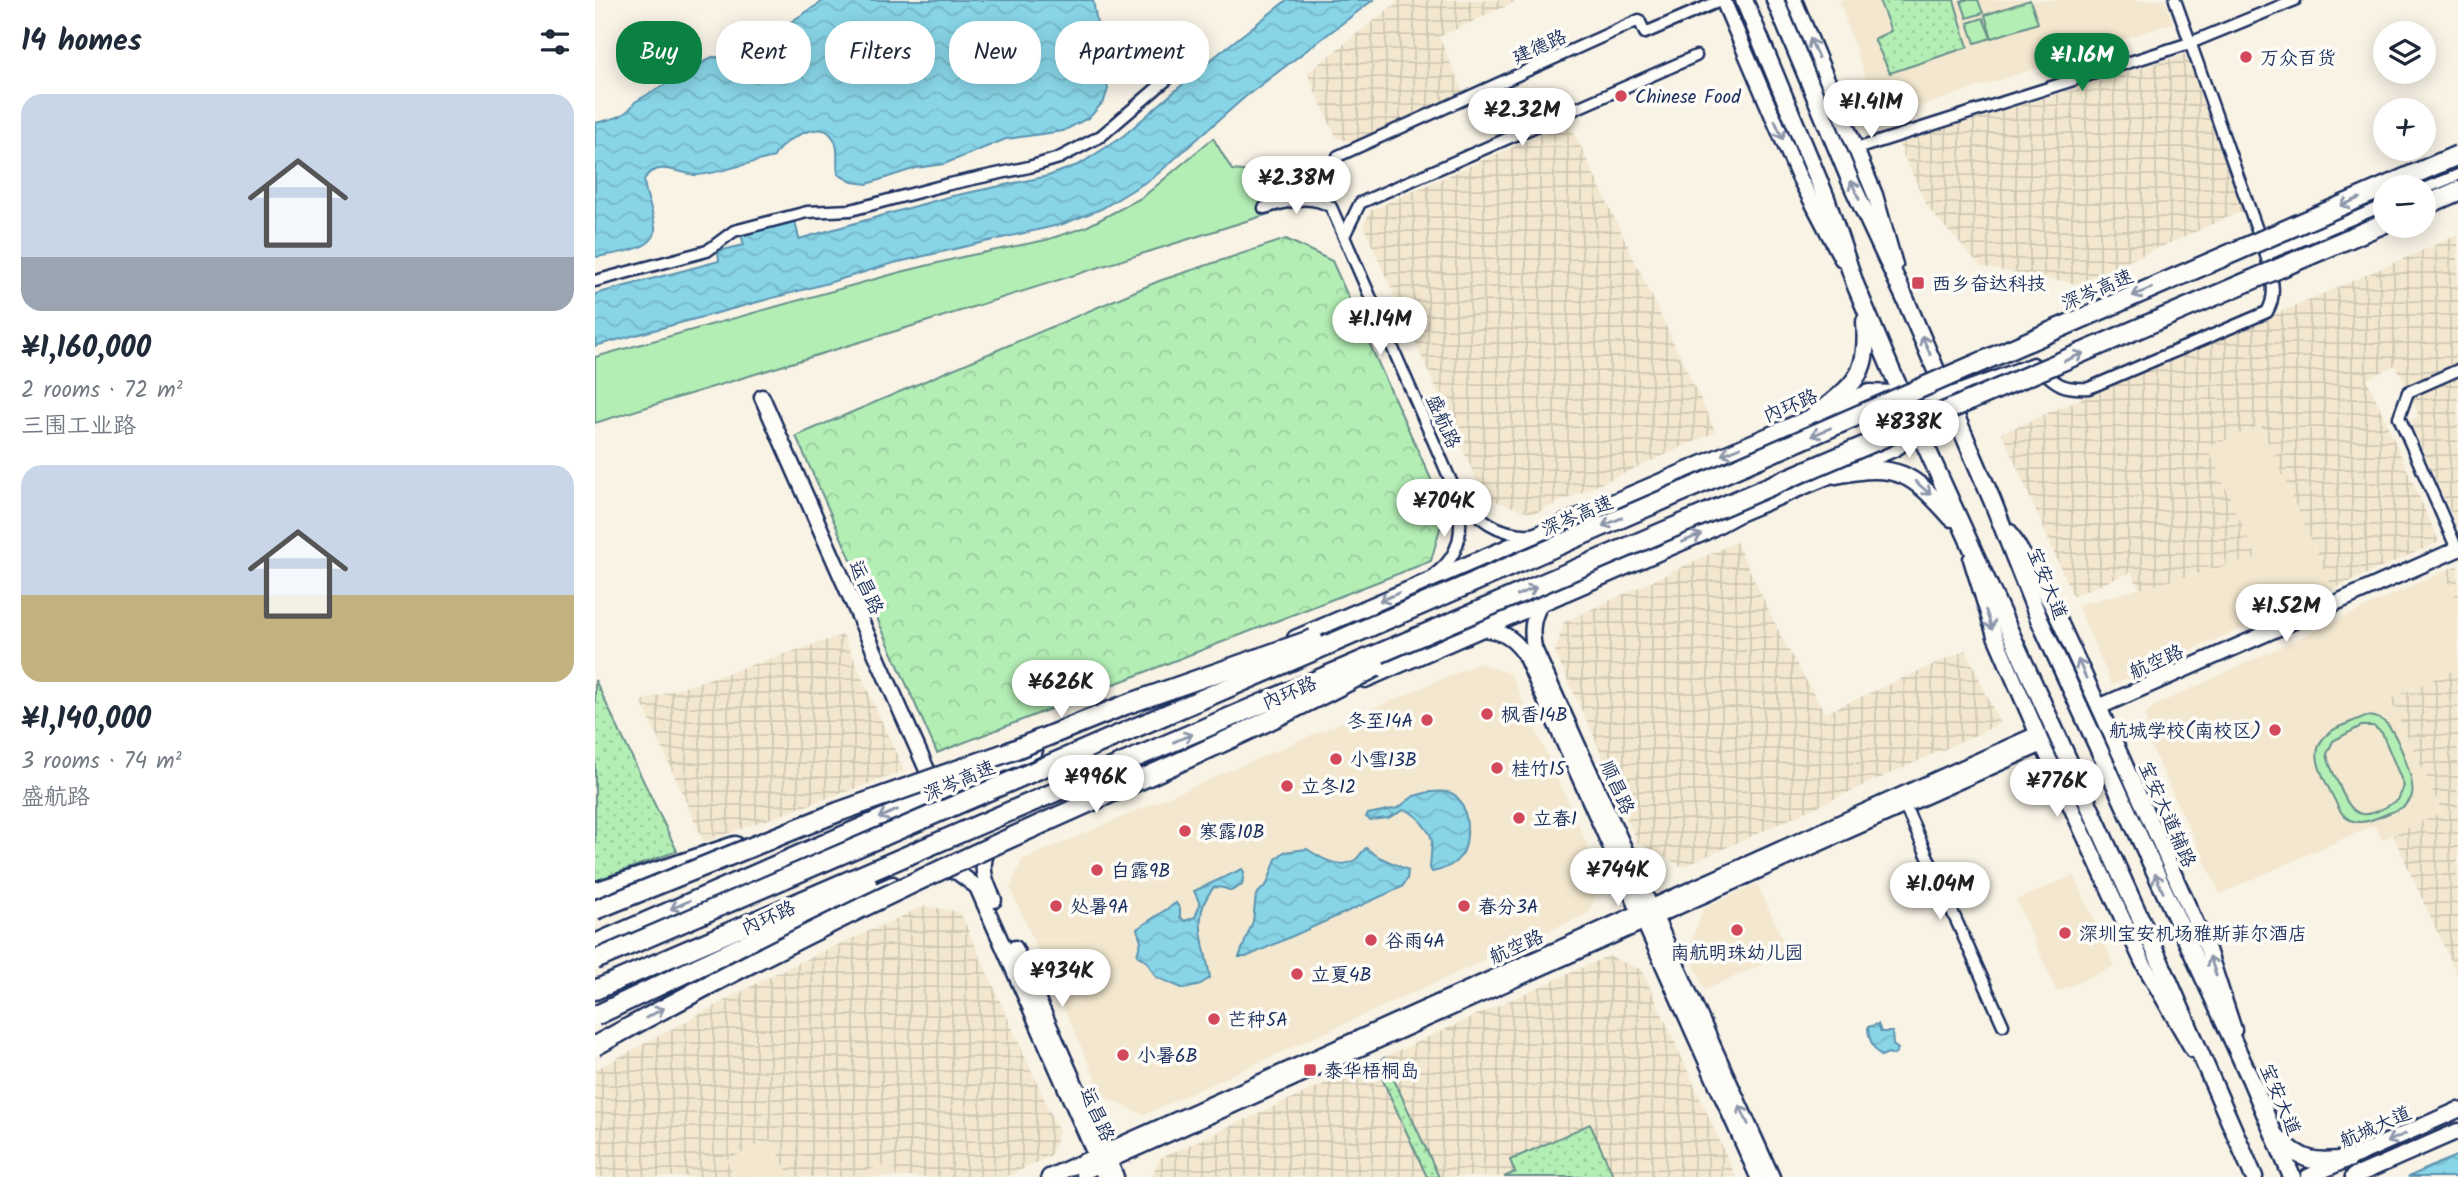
<!DOCTYPE html>
<html lang="en">
<head>
<meta charset="utf-8">
<style>
  body { margin:0; font-family:Kalam,"LXGW WenKai TC",sans-serif; background:#f2f2f3; color:#1f2937; height:100vh; display:flex; flex-direction:column; font-size:26px; white-space:nowrap }
  * { box-sizing:border-box; margin:0 }
  p { font-size:23px; color:#747a83 }
  .icon { flex:none; width:38px; height:38px; fill:none; stroke:currentColor; stroke-width:2; stroke-linecap:round; stroke-linejoin:round }
  .map { position:relative; flex:1; overflow:hidden }
  .drawer { display:flex; flex-direction:column; background:#fff; width:595px }
  .drawer>* { flex:none }
  .guide { position:absolute; left:21px; top:21px; width:665px; height:63px; display:flex; gap:14px }
  .tools { position:absolute; left:1778px; top:21px; display:grid; gap:14px }
  .tools a { display:grid; place-items:center; width:63px; height:63px; border-radius:50%; background:#fff; box-shadow:0 4px 18px #0003; font-size:35px }
  .price { position:absolute; translate:-50% -60px; padding:0 16px; border-radius:24px; background:#fff; color:#222; font-size:23px; line-height:46px; filter:drop-shadow(0 2px 4px #0008) }
  .price::after { content:''; position:absolute; left:50%; top:42px; width:21px; height:16px; margin-left:-10px; background:inherit; clip-path:polygon(0 0,100% 0,50% 100%) }
  .price.current { background:#0b8043; color:#fff }
  ul { padding:0; list-style:none }
  li { display:grid; align-content:center; gap:14px; height:371px; padding:0 21px }
  li span { display:grid; place-items:center; height:217px; border-radius:21px; color:#555 }
  li>.icon { margin-inline-start:auto }
  span .icon { width:126px; height:126px; fill:#fffc; stroke-width:1 }
  li b { font-size:30px }
  h2 { display:flex; justify-content:space-between; align-items:center; height:84px; padding:0 21px; font-size:30px }
  .tag { padding:0 24px; border-radius:28px; background:#fff; box-shadow:0 4px 18px #0003; font-size:24px; line-height:63px }
  .tag.current { background:#0b8043; color:#fff }
  main { display:flex; flex:1; min-height:0 }
  .map>svg:first-child { display:block }
  .built { fill:#f3e8cf }
  .industrial { fill:url(#industrial-grid) }
  .grass { fill:url(#grass-dots); stroke:#678f8a; stroke-width:2 }
  .forest { fill:url(#forest-crowns); stroke:#678f8a; stroke-width:2 }
  .park { fill:#b3efb5; stroke:#678f8a; stroke-width:2; fill-rule:evenodd }
  .water { fill:url(#water-waves); stroke:#5c93b0; stroke-width:2 }
  .lines { fill:none; stroke-linecap:round; stroke-linejoin:round }
  .street-casing { stroke:#1b2f5e; stroke-width:15 }
  .secondary-casing { stroke:#1b2f5e; stroke-width:19 }
  .primary-casing { stroke:#1b2f5e; stroke-width:21 }
  .highway-casing { stroke:#1b2f5e; stroke-width:23 }
  .street { stroke:#fdfcf7; stroke-width:10 }
  .secondary { stroke:#fdfcf7; stroke-width:14 }
  .primary { stroke:#fdfcf7; stroke-width:16 }
  .highway { stroke:#fdfcf7; stroke-width:18 }
  .highway-bridge-casing { stroke:#1b2f5e; stroke-width:23; stroke-linecap:butt }
  .highway-bridge { stroke:#fdfcf7; stroke-width:18 }
  .oneway { stroke:#8c96aa }
  .poi-dot { fill:#d1495b; stroke:#fdfcf7; stroke-width:2.5 }
  .labels { text-anchor:middle; stroke-width:7; stroke-linejoin:round; paint-order:stroke }
  .street-label { font-size:19px; fill:#1b2f5e; stroke:#fdfcf7 }
  .poi-label { font-size:19px; fill:#1b2f5e; stroke:#fdfcf7; text-anchor:start }
</style>
</head>
<body>
<main>
<section class="drawer">
<h2>14 homes<svg class="icon" aria-label="filters" viewBox="0 0 24 24"><path d="M4 7h16M4 17h16"/><circle cx="9" cy="7" r="2"/><circle cx="15" cy="17" r="2"/></svg></h2>
<ul>
<li><span style="background:linear-gradient(#c9d6e8 75%,#9aa5b1 0)"><svg class="icon" aria-label="home" viewBox="0 0 24 24"><path d="M3 11l9-7 9 7M6 9v11h12V9"/></svg></span><div><b>¥1,160,000</b><p>2 rooms · 72 m²</p><p>三围工业路</p></div></li>
<li><span style="background:linear-gradient(#c9d6e8 60%,#c2b280 0)"><svg class="icon" aria-label="home" viewBox="0 0 24 24"><path d="M3 11l9-7 9 7M6 9v11h12V9"/></svg></span><div><b>¥1,140,000</b><p>3 rooms · 74 m²</p><p>盛航路</p></div></li>
</ul>
</section>
<div class="map">
<svg width="1863" height="1177" viewBox="0 0 1863 1177">
  <defs>
    <pattern id="industrial-grid" width="8" height="8" patternUnits="userSpaceOnUse" patternTransform="scale(1.75)"><rect width="8" height="8" fill="#f3e8cf"/><path d="M0 4h8M4 0v8" fill="none" stroke="#d0c7b4"/></pattern>
    <pattern id="grass-dots" width="8" height="8" patternUnits="userSpaceOnUse" patternTransform="scale(1.75)"><rect width="8" height="8" fill="#b3efb5"/><path d="M2 2h.1M6 6h.1" fill="none" stroke="#99cd9e" stroke-width="1.8" stroke-linecap="round"/></pattern>
    <pattern id="forest-crowns" width="20" height="18" patternUnits="userSpaceOnUse" patternTransform="scale(1.75)"><rect width="20" height="18" fill="#b3efb5"/><path d="M2 6a3 3 0 1 1 6 0M12 15a3 3 0 1 1 6 0" fill="none" stroke="#99cd9e"/></pattern>
    <pattern id="water-waves" width="16" height="10" patternUnits="userSpaceOnUse" patternTransform="scale(1.75)"><rect width="16" height="10" fill="#88d5e7"/><path d="M0 5q4-4 8 0t8 0" fill="none" stroke="#75b7c9"/></pattern>
  </defs>
  <rect width="100%" height="100%" fill="#f8f3e5"/>
  <filter id="ink" filterUnits="userSpaceOnUse"><feTurbulence type="fractalNoise" baseFrequency=".0143" numOctaves="2"/><feDisplacementMap in="SourceGraphic" scale="14" xChannelSelector="R" yChannelSelector="G"/><feConvolveMatrix kernelMatrix="1 2 1 2 8 2 1 2 1" color-interpolation-filters="sRGB"/></filter>
  <g filter="url(#ink)">
    <g class="built">
      <path d="M 1244,0 L 1570,0 L 1578,23 L 1284,120 Z"/>
      <path d="M 1665,425 L 1738,589 L 1517,685 L 1482,605 L 1662,558 L 1612,448 Z"/>
      <path d="M 1849,571 L 1863,601 L 1863,668 L 1795,699 L 1847,813 L 1787,840 L 1779,825 L 1625,894 L 1555,745 L 1552,734 L 1551,715 L 1557,708 L 1569,701 Z"/>
      <path d="M 884,663 L 916,674 L 1007,878 L 994,913 L 548,1115 L 508,1096 L 415,888 L 427,860 Z"/>
      <path d="M 1479,875 L 1520,966 L 1462,992 L 1421,900 Z"/>
      <path d="M 1162,884 L 1194,952 L 1110,990 L 1093,950 L 1108,909 Z"/>
      <path d="M 175,1141 L 196,1177 L 141,1177 L 131,1160 Z"/>
      <path d="M 297,1162 L 301,1177 L 253,1177 Z"/>
    </g>
    <g class="industrial">
      <path d="M 805,0 L 924,0 L 844,37 L 869,93 L 759,143 L 741,137 L 712,73 Z"/>
      <path d="M 1591,54 L 1647,211 L 1482,284 L 1386,267 L 1333,208 L 1303,143 Z"/>
      <path d="M 974,122 L 1121,432 L 938,514 L 889,497 L 768,225 L 776,210 Z"/>
      <path d="M 1863,235 L 1863,529 L 1815,421 L 1824,416 L 1801,365 L 1772,379 L 1844,542 L 1738,589 L 1665,425 L 1613,448 L 1662,558 L 1544,589 L 1536,572 L 1478,596 L 1407,433 Z"/>
      <path d="M 1141,542 L 1189,642 L 1230,713 L 1371,650 L 1405,724 L 1088,867 L 1042,842 L 997,732 L 960,653 L 969,622 Z"/>
      <path d="M 1863,565 L 1863,601 L 1849,571 Z"/>
      <path d="M 248,635 L 309,771 L 109,842 L 46,701 Z"/>
      <path d="M 1863,668 L 1863,977 L 1798,835 L 1847,812 L 1795,699 Z"/>
      <path d="M 330,906 L 365,912 L 464,1132 L 455,1156 L 411,1177 L 301,1177 L 297,1163 L 253,1177 L 196,1177 L 175,1141 L 131,1160 L 141,1177 L 0,1177 L 0,1070 L 185,971 Z"/>
      <path d="M 1013,956 L 1047,970 L 1141,1177 L 556,1177 L 565,1158 Z"/>
    </g>
    <g class="grass">
      <path d="M 1284,0 L 1359,0 L 1373,47 L 1295,73 L 1279,39 L 1296,31 Z"/>
      <path d="M 0,680 L 82,851 L 0,881 Z"/>
      <path d="M 789,1058 L 844,1177 L 832,1177 L 780,1063 Z"/>
      <path d="M 995,1124 L 1019,1177 L 909,1177 L 920,1172 L 915,1160 Z"/>
    </g>
    <path class="forest" d="M 691,239 L 737,261 L 850,510 L 836,561 L 342,753 L 201,436 L 564,281 Z"/>
    <g class="park">
      <path d="M 1369,0 L 1383,0 L 1388,13 L 1372,18 L 1366,1 Z"/>
      <path d="M 1435,0 L 1443,23 L 1397,38 L 1390,15 Z"/>
      <path d="M 1388,18 L 1396,38 L 1380,43 L 1373,23 Z"/>
      <path d="M 618,138 L 637,170 L 690,175 L 702,205 L 327,323 L 0,423 L 0,357 L 302,273 L 367,257 L 451,240 L 491,227 L 548,197 Z"/>
      <path d="M 1771,716 C 1779,716 1785,718 1791,723 C 1802,734 1823,785 1816,798 C 1811,807 1803,810 1794,813 C 1776,821 1755,831 1743,807 C 1729,776 1703,745 1746,726 C 1754,723 1763,719 1771,716 ZM 1766,726 L 1778,726 L 1787,733 L 1809,786 L 1803,800 C 1770,820 1759,822 1744,785 C 1739,775 1734,765 1732,754 L 1738,741 Z"/>
    </g>
    <g class="water">
      <path d="M 230,0 L 498,0 L 513,89 L 509,101 L 495,117 L 468,131 L 411,139 L 349,164 L 321,168 L 272,184 L 257,182 L 243,174 C 240,160 247,145 234,133 C 221,121 183,143 179,157 C 163,160 111,177 99,175 C 83,172 59,160 49,180 C 50,196 59,212 60,228 C 62,251 16,254 0,257 L 0,123 C 17,119 30,118 40,102 L 117,57 L 141,57 Z"/>
      <path d="M 692,0 L 778,0 L 650,97 L 559,177 L 506,209 L 468,224 L 299,263 L 233,283 L 0,346 L 0,294 L 124,261 L 123,251 L 149,245 L 146,234 L 200,221 L 204,239 L 353,197 L 453,176 L 485,164 L 527,137 L 618,58 Z"/>
      <path d="M 834,792 C 841,792 850,790 856,793 C 874,800 877,844 865,857 C 858,866 848,870 837,872 L 835,868 L 837,841 L 835,834 L 823,818 L 814,811 L 809,810 L 793,818 L 775,820 L 771,817 L 773,814 L 803,808 L 819,796 Z"/>
      <path d="M 771,848 L 784,857 L 813,870 L 812,879 L 807,887 L 651,957 L 644,957 L 658,921 L 661,895 L 672,884 L 681,859 L 689,852 L 712,849 C 726,858 743,870 760,860 C 765,857 766,852 771,848 Z"/>
      <path d="M 647,869 L 649,872 L 647,885 L 636,891 L 629,888 L 619,887 C 594,915 611,947 615,978 L 602,986 L 589,989 L 561,977 L 552,962 L 542,955 L 546,941 L 542,929 L 581,903 L 585,909 L 585,917 L 590,921 L 600,917 L 605,904 L 599,891 Z"/>
      <path d="M 1283,1024 L 1286,1032 L 1297,1032 L 1298,1045 L 1303,1049 L 1299,1055 L 1293,1053 L 1286,1056 C 1278,1049 1273,1037 1273,1027 Z"/>
      <path d="M 1863,1155 L 1863,1177 L 1813,1177 Z"/>
    </g>
    <g class="lines">
      <defs>
        <g id="street">
          <path d="M 1261,149 L 1595,43 L 1700,0"/>
          <path d="M 743,156 L 1044,20 L 1050,33 L 1127,0"/>
          <path d="M 1829,189 L 1863,175"/>
          <path d="M 669,208 C 692,202 714,193 736,207 L 862,495 C 868,527 868,553 840,574"/>
          <path d="M 749,236 L 765,203 L 1101,56"/>
          <path d="M 1671,255 L 1790,205"/>
          <path d="M 0,281 L 112,251 L 139,231 L 212,212 L 256,210 L 350,185 L 434,167 L 464,158 L 506,136 L 576,76"/>
          <path d="M 1351,395 L 1438,363 C 1460,382 1464,390 1494,388 L 1672,312 C 1683,294 1676,275 1671,255 L 1580,0"/>
          <path d="M 862,496 C 884,518 903,536 936,534"/>
          <path d="M 1862,549 L 1804,417 L 1813,392 L 1863,370"/>
          <path d="M 1310,806 L 1408,1025"/>
        </g>
        <g id="secondary">
          <path d="M 1128,0 L 1203,175 L 1247,259"/>
          <path d="M 1199,0 L 1280,195 L 1300,265"/>
          <path d="M 167,397 L 340,788"/>
          <path d="M 1415,532 L 1459,609 L 1504,707 L 1613,950 L 1639,1030"/>
          <path d="M 1376,559 L 1400,636 L 1447,744 L 1548,963 L 1598,1050"/>
          <path d="M 946,603 C 937,618 936,631 939,648 L 1177,1177"/>
          <path d="M 888,629 C 907,631 918,638 929,653 L 1163,1177"/>
          <path d="M 700,638 L 1274,392 L 1351,395"/>
          <path d="M 770,680 L 1109,533 L 1146,513 L 1299,449 L 1304,446 L 1351,395"/>
          <path d="M 1504,707 L 1863,549"/>
          <path d="M 397,844 C 382,862 390,882 399,900"/>
          <path d="M 344,869 L 362,872 L 382,887 L 510,1177"/>
          <path d="M 249,905 L 298,884"/>
          <path d="M 0,942 L 440,750"/>
          <path d="M 420,948 L 521,1177"/>
          <path d="M 488,1172 L 1447,744"/>
          <path d="M 454,1177 L 1443,734"/>
          <path d="M 1713,1177 L 1863,1110"/>
          <path d="M 1758,1177 L 1863,1131"/>
        </g>
        <g id="primary">
          <path d="M 1149,0 L 1231,198 L 1260,284 L 1297,372 L 1572,977 L 1659,1177"/>
          <path d="M 1180,0 L 1258,187 L 1309,296 L 1397,500 L 1444,619 L 1655,1078 L 1697,1177"/>
          <path d="M 1221,415 C 1261,382 1274,376 1270,321"/>
          <path d="M 1241,475 C 1302,462 1317,473 1357,518"/>
          <path d="M 1683,1138 C 1708,1163 1721,1163 1754,1159"/>
          <path d="M 1759,1177 L 1762,1175"/>
        </g>
        <g id="highway">
          <path d="M 1829,206 L 1863,191"/>
          <path d="M 0,892 L 140,846"/>
          <path d="M 84,976 L 231,907 L 272,884"/>
          <path d="M 0,990 L 367,832"/>
        </g>
      </defs>
      <use href="#street" class="street-casing"/>
      <use href="#secondary" class="secondary-casing"/>
      <use href="#primary" class="primary-casing"/>
      <use href="#highway" class="highway-casing"/>
      <use href="#street" class="street"/>
      <use href="#secondary" class="secondary"/>
      <use href="#primary" class="primary"/>
      <use href="#highway" class="highway"/>
      <defs>
        <g id="highway-bridge">
          <path d="M 367,832 L 1790,223"/>
          <path d="M 0,910 L 243,812 L 416,751 L 530,705 L 718,639"/>
          <path d="M 0,960 L 863,589 L 1863,155"/>
          <path d="M 0,1016 L 84,976"/>
          <path d="M 0,1046 C 123,978 250,914 378,855 C 513,793 650,736 781,667"/>
        </g>
      </defs>
      <use href="#highway-bridge" class="highway-bridge-casing"/>
      <use href="#highway-bridge" class="highway-bridge"/>
    </g>
    <defs><path id="oneway-shaft" d="M-6 0H5M1.5-3L5.5 0L1.5 3" fill="none" stroke-width="1.6" stroke-linecap="round" stroke-linejoin="round" transform="scale(1.75)"/></defs>
    <g class="oneway">
      <use href="#oneway-shaft" transform="translate(1219 48) rotate(-113)"/>
      <use href="#oneway-shaft" transform="translate(1184 130) rotate(67)"/>
      <use href="#oneway-shaft" transform="translate(1260 190) rotate(-114)"/>
      <use href="#oneway-shaft" transform="translate(1755 202) rotate(157)"/>
      <use href="#oneway-shaft" transform="translate(1547 292) rotate(157)"/>
      <use href="#oneway-shaft" transform="translate(1331 345) rotate(-114)"/>
      <use href="#oneway-shaft" transform="translate(1479 357) rotate(-23)"/>
      <use href="#oneway-shaft" transform="translate(1226 432) rotate(157)"/>
      <use href="#oneway-shaft" transform="translate(1136 451) rotate(157)"/>
      <use href="#oneway-shaft" transform="translate(1328 488) rotate(41)"/>
      <use href="#oneway-shaft" transform="translate(1017 522) rotate(157)"/>
      <use href="#oneway-shaft" transform="translate(1097 538) rotate(-23)"/>
      <use href="#oneway-shaft" transform="translate(932 591) rotate(-23)"/>
      <use href="#oneway-shaft" transform="translate(794 597) rotate(157)"/>
      <use href="#oneway-shaft" transform="translate(1394 620) rotate(71)"/>
      <use href="#oneway-shaft" transform="translate(1487 669) rotate(-114)"/>
      <use href="#oneway-shaft" transform="translate(588 738) rotate(-23)"/>
      <use href="#oneway-shaft" transform="translate(293 814) rotate(156)"/>
      <use href="#oneway-shaft" transform="translate(1564 883) rotate(-114)"/>
      <use href="#oneway-shaft" transform="translate(85 905) rotate(156)"/>
      <use href="#oneway-shaft" transform="translate(1618 966) rotate(-109)"/>
      <use href="#oneway-shaft" transform="translate(60 1013) rotate(-28)"/>
      <use href="#oneway-shaft" transform="translate(1149 1115) rotate(-114)"/>
      <use href="#oneway-shaft" transform="translate(1801 1138) rotate(156)"/>
    </g>
  </g>
  <g class="poi-dot">
    <circle cx="1651" cy="57" r="7"/>
    <circle cx="1026" cy="96" r="7"/>
    <rect x="1316" y="276" width="14" height="14" rx="3.5"/>
    <circle cx="892" cy="714" r="7"/>
    <circle cx="832" cy="720" r="7"/>
    <circle cx="1680" cy="730" r="7"/>
    <circle cx="741" cy="759" r="7"/>
    <circle cx="902" cy="768" r="7"/>
    <circle cx="692" cy="786" r="7"/>
    <circle cx="924" cy="818" r="7"/>
    <circle cx="590" cy="831" r="7"/>
    <circle cx="502" cy="870" r="7"/>
    <circle cx="461" cy="906" r="7"/>
    <circle cx="869" cy="906" r="7"/>
    <circle cx="1142" cy="930" r="7"/>
    <circle cx="1470" cy="933" r="7"/>
    <circle cx="776" cy="940" r="7"/>
    <circle cx="702" cy="974" r="7"/>
    <circle cx="619" cy="1019" r="7"/>
    <circle cx="528" cy="1055" r="7"/>
    <rect x="708" y="1063" width="14" height="14" rx="3.5"/>
  </g>
  <g class="labels">
    <g class="street-label">
      <text transform="translate(944 46) rotate(-24)" y="7">建德路</text>
      <text transform="translate(1502 289) rotate(-23)" y="7">深岑高速</text>
      <text transform="translate(1195 405) rotate(-23)" y="7">内环路</text>
      <text transform="translate(849 421) rotate(66)" y="7">盛航路</text>
      <text transform="translate(982 515) rotate(-23)" y="7">深岑高速</text>
      <text transform="translate(1453 583) rotate(68)" y="7">宝安大道</text>
      <text transform="translate(272 587) rotate(66)" y="7">运昌路</text>
      <text transform="translate(1561 661) rotate(-24)" y="7">航空路</text>
      <text transform="translate(694 692) rotate(-23)" y="7">内环路</text>
      <text transform="translate(364 780) rotate(-23)" y="7">深岑高速</text>
      <text transform="translate(1023 787) rotate(66)" y="7">顺昌路</text>
      <text transform="translate(1573 814) rotate(66)" y="7">宝安大道辅路</text>
      <text transform="translate(173 917) rotate(-24)" y="7">内环路</text>
      <text transform="translate(921 946) rotate(-24)" y="7">航空路</text>
      <text transform="translate(1686 1099) rotate(67)" y="7">宝安大道</text>
      <text transform="translate(503 1114) rotate(66)" y="7">运昌路</text>
      <text transform="translate(1780 1126) rotate(-24)" y="7">航城大道</text>
    </g>
    <g class="poi-label">
      <text x="1665" y="64">万众百货</text>
      <text x="1040" y="103">Chinese Food</text>
      <text x="1337" y="290">西乡奋达科技</text>
      <text x="906" y="721">枫香14B</text>
      <text x="818" y="727" text-anchor="end">冬至14A</text>
      <text x="1666" y="737" text-anchor="end">航城学校(南校区)</text>
      <text x="755" y="766">小雪13B</text>
      <text x="916" y="775">桂竹15</text>
      <text x="706" y="793">立冬12</text>
      <text x="938" y="825">立春1</text>
      <text x="604" y="838">寒露10B</text>
      <text x="516" y="877">白露9B</text>
      <text x="475" y="913">处暑9A</text>
      <text x="883" y="913">春分3A</text>
      <text x="1484" y="940">深圳宝安机场雅斯菲尔酒店</text>
      <text x="790" y="947">谷雨4A</text>
      <text x="1142" y="959" text-anchor="middle">南航明珠幼儿园</text>
      <text x="716" y="981">立夏4B</text>
      <text x="633" y="1026">芒种5A</text>
      <text x="542" y="1062">小暑6B</text>
      <text x="729" y="1077">泰华梧桐岛</text>
    </g>
  </g>
</svg>
<div class="tools">
<a><svg class="icon" aria-label="layers" viewBox="0 0 24 24"><path d="M12 4l9 5-9 5-9-5zM3 14l9 5 9-5"/></svg></a>
<a>+</a>
<a>−</a>
</div>
<b class="price current" style="left:1487px;top:93px">¥1.16M</b>
<b class="price" style="left:1276px;top:140px">¥1.41M</b>
<b class="price" style="left:927px;top:148px">¥2.32M</b>
<b class="price" style="left:701px;top:216px">¥2.38M</b>
<b class="price" style="left:785px;top:357px">¥1.14M</b>
<b class="price" style="left:1314px;top:460px">¥838K</b>
<b class="price" style="left:849px;top:539px">¥704K</b>
<b class="price" style="left:1691px;top:644px">¥1.52M</b>
<b class="price" style="left:466px;top:720px">¥626K</b>
<b class="price" style="left:501px;top:815px">¥996K</b>
<b class="price" style="left:1462px;top:819px">¥776K</b>
<b class="price" style="left:1023px;top:908px">¥744K</b>
<b class="price" style="left:1345px;top:922px">¥1.04M</b>
<b class="price" style="left:467px;top:1009px">¥934K</b>
<div class="guide">
<a class="tag current">Buy</a>
<a class="tag">Rent</a>
<a class="tag">Filters</a>
<a class="tag">New</a>
<a class="tag">Apartment</a>
</div>
</div>
</main>
</body>
</html>
